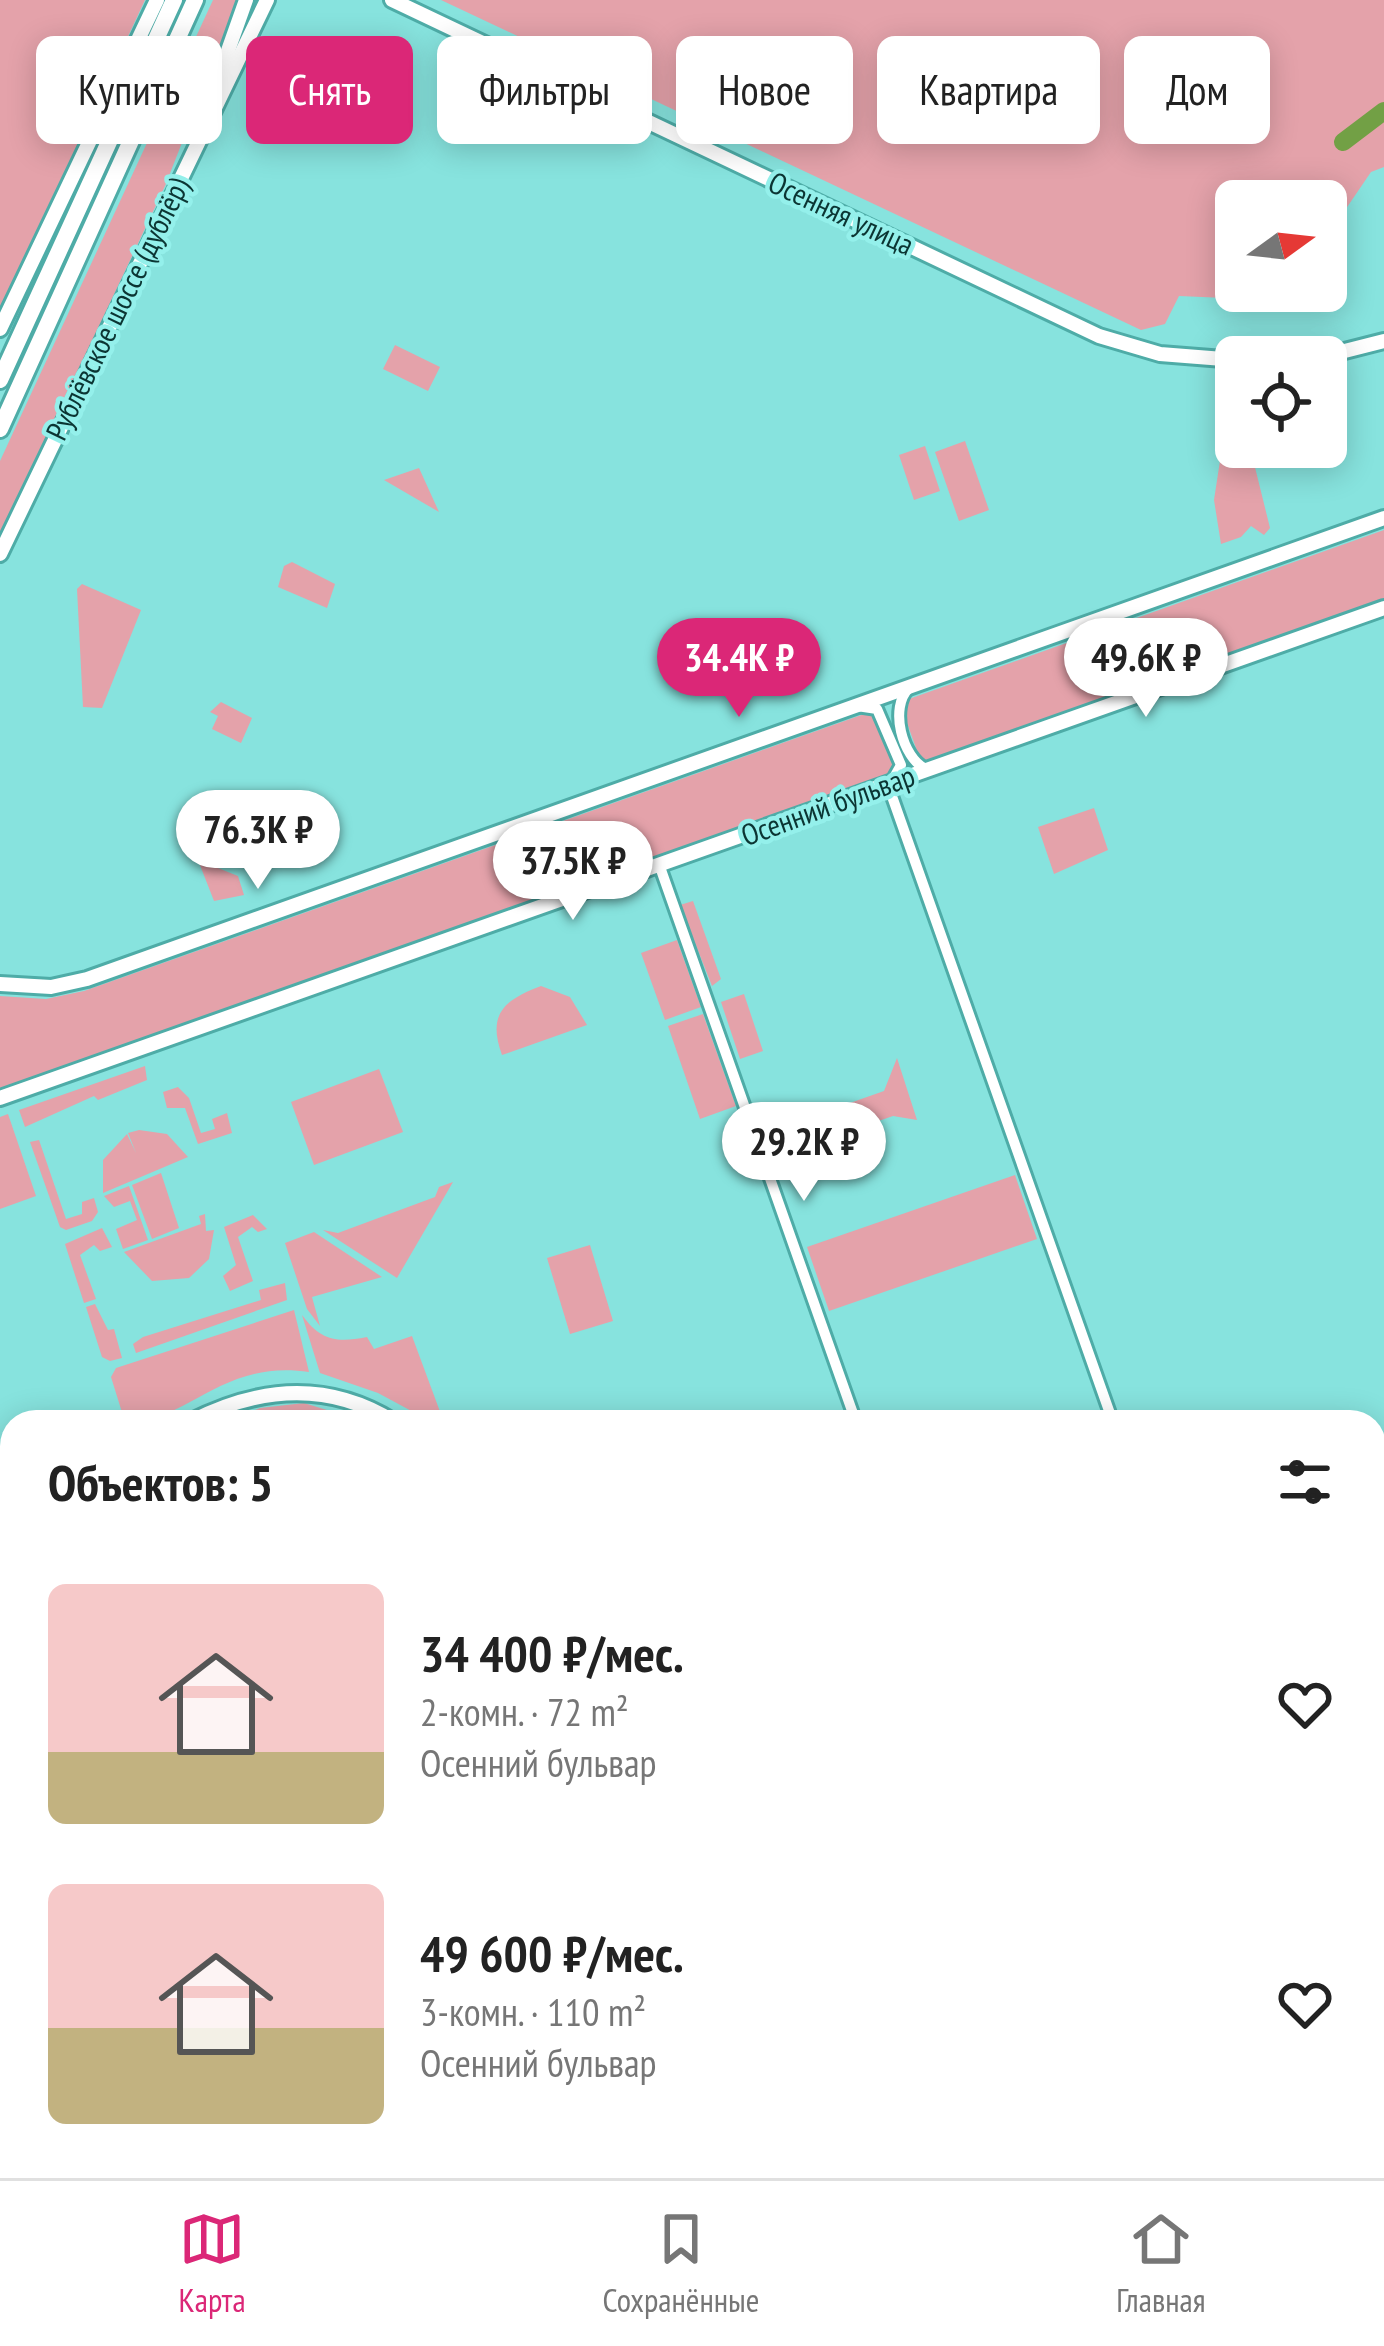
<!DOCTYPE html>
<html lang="ru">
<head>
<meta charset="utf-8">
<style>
  body { margin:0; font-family:"PT Sans Narrow",sans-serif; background:#f6f6f6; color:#222; height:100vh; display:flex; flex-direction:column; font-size:45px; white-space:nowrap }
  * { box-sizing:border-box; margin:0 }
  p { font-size:39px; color:#767676 }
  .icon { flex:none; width:66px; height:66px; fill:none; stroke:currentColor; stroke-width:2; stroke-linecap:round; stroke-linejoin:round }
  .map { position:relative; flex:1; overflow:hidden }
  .sheet { position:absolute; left:0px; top:1410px; width:1386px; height:768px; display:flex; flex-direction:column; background:#fff; border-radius:36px 36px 0 0; box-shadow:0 6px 30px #0003 }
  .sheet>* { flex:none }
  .hud { position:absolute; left:36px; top:36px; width:1314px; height:108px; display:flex; gap:24px }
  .needle { width:78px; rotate:75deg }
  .tools { position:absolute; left:1215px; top:180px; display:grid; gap:24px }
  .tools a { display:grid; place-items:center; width:132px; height:132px; border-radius:18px; background:#fff; box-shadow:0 6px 30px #0003; font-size:60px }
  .price { position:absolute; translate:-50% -102px; padding:0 27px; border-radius:42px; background:#fff; color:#222; font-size:39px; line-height:78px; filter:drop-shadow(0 3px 6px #0008) }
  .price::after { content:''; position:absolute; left:50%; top:72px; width:36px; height:27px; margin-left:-18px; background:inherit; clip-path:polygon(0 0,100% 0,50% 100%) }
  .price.selected { background:#db2777; color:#fff }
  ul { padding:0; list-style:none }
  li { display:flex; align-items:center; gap:36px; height:300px; padding:0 48px }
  li span { display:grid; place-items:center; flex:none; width:336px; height:240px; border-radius:18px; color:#555 }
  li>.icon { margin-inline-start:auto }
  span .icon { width:144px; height:144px; fill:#fffc; stroke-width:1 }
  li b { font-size:51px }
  h2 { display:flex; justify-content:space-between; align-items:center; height:144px; padding:0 48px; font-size:51px }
  .tag { padding:0 42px; border-radius:18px; background:#fff; box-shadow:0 6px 30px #0003; font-size:42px; line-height:108px }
  .tag.selected { background:#db2777; color:#fff }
  .dock { display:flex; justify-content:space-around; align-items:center; height:168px; border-top:3px solid #e0e0e0; background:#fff; font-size:33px; color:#767676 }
  .dock a { display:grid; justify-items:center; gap:6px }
  .dock .selected { color:#db2777 }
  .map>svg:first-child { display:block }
  .green { fill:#e4a2aa }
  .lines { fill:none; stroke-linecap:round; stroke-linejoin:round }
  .river { stroke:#72a045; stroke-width:18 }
  .street-casing { stroke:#4eaca7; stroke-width:16 }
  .secondary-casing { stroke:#4eaca7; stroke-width:20 }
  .primary-casing { stroke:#4eaca7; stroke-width:22 }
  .street { stroke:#fff; stroke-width:10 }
  .secondary { stroke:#fff; stroke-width:14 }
  .primary { stroke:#fff; stroke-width:16 }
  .labels { text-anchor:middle; stroke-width:9; stroke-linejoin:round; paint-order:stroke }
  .street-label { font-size:30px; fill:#0b3533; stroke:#94f0eb }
</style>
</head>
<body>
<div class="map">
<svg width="1384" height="2178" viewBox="0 0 1384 2178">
  <rect width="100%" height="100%" fill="#87e3de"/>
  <g class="green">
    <path d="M 0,0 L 145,0 L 0,311 Z"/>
    <path d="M 213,0 L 238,0 L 165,186 L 0,537 L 0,461 Z"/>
    <path d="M 441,0 L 1384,0 L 1384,167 L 1371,172 L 1326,238 L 1326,201 L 1236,201 L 1236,291 L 1255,291 L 1225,298 L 1179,296 L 1165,324 L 1141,330 Z"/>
    <path d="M 329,82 L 347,90 L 351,84 L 362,89 L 360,96 L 369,101 L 350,142 L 329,133 L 335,118 L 316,110 Z"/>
    <path d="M 395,345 L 440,367 L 428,391 L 383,369 Z"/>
    <path d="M 1236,435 L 1236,447 L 1250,447 L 1270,528 L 1264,535 L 1251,526 L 1241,537 L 1221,544 L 1214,500 L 1223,441 Z"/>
    <path d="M 965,441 L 989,510 L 959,521 L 935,452 Z"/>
    <path d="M 925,446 L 940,491 L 914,500 L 899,455 Z"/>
    <path d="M 419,468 L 439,512 L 384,480 Z"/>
    <path d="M 1384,530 L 1384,600 L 930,764 L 920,759 L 903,712 L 909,699 Z"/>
    <path d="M 292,562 L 335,584 L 327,608 L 278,587 L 284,566 Z"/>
    <path d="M 82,584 L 141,610 L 102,708 L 83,707 L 77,589 Z"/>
    <path d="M 221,702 L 252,718 L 241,743 L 212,729 L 218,716 L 210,712 Z"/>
    <path d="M 867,713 L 876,713 L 898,765 L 889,779 L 0,1089 L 0,996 L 46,999 L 84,991 Z"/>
    <path d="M 1094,808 L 1108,850 L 1054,874 L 1038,827 Z"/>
    <path d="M 198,860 L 238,876 L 244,895 L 214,901 Z"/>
    <path d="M 693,901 L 721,979 L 712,986 L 680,905 Z"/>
    <path d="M 677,940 L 701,1007 L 665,1020 L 641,953 Z"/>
    <path d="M 541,986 L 570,997 L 587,1025 L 502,1055 C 487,1014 504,1000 541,986 Z"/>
    <path d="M 744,994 L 763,1051 L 740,1059 L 721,1002 Z"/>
    <path d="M 703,1014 L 736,1106 L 700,1119 L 668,1026 Z"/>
    <path d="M 897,1058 L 917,1120 L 893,1116 L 864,1126 L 870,1147 L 846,1156 L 830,1110 L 884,1091 Z"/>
    <path d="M 145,1066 L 147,1080 L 98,1100 L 94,1096 L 25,1127 L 19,1110 Z"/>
    <path d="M 379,1069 L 403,1132 L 314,1165 L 291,1102 Z"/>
    <path d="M 178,1087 L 189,1098 L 201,1133 L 215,1129 L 212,1119 L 227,1113 L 232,1133 L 198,1144 L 185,1108 L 167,1108 L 163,1092 Z"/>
    <path d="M 8,1114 L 36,1196 L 0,1209 L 0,1117 Z"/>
    <path d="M 139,1130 L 167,1134 L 188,1157 L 103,1193 L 103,1160 L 127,1134 L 136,1153 L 128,1133 Z"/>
    <path d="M 39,1140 L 66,1219 L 82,1214 L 82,1202 L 94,1198 L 98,1212 L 92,1221 L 66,1230 L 60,1227 L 30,1142 Z"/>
    <path d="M 161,1173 L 179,1228 L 152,1239 L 132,1185 Z"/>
    <path d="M 1015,1175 L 1037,1239 L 829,1311 L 807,1247 Z"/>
    <path d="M 453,1182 L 397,1278 L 323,1230 L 338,1233 L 435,1197 L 439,1187 Z"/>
    <path d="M 129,1186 L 148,1240 L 123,1249 L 116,1229 L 137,1220 L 130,1201 L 114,1207 L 104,1196 Z"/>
    <path d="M 205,1214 L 206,1231 L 214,1230 L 209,1259 L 189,1278 L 152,1281 L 124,1252 L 201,1224 L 199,1216 Z"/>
    <path d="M 253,1215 L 267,1229 L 258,1232 L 252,1227 L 238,1237 L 253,1281 L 230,1291 L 223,1276 L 236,1265 L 224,1227 Z"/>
    <path d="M 102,1228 L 112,1247 L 100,1251 L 94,1245 L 80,1255 L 96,1299 L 84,1303 L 65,1244 Z"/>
    <path d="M 314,1232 L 382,1277 L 312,1297 L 320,1326 L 307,1309 L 285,1243 Z"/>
    <path d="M 590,1245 L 613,1321 L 570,1334 L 547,1258 Z"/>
    <path d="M 285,1283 L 287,1300 L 136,1353 L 133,1344 L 143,1337 L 261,1300 L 259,1290 Z"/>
    <path d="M 95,1304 L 108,1330 L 114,1329 L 122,1358 L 110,1361 L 102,1357 L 86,1307 Z"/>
    <path d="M 294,1310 L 309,1372 C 221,1359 190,1422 125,1422 L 111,1377 L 116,1368 Z"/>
    <path d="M 302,1315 C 321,1341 337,1343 367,1337 L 374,1349 L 412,1336 L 442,1417 L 430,1421 L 378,1393 L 320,1373 Z"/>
    <path d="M 304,1403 L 366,1422 L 225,1422 L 260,1408 Z"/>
    <path d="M 12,1458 L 12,1532 L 0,1541 L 0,1462 Z"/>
    <path d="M 1384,1757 L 1384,2178 L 700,2178 L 708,2166 L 1374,2166 L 1374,1771 Z"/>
    <path d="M 12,1988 L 12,2166 L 663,2166 L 660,2178 L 0,2178 L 0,1997 Z"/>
  </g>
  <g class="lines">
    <path class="river" d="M 1343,142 L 1384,111"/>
    <defs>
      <g id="street">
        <path d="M 909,688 C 889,707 902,758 926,769"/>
        <path d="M 857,706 L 877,709 L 901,765 L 892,781"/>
        <path d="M 888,785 L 1113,1422"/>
        <path d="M 660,867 L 856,1422"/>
      </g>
      <g id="secondary">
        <path d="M 392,0 L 1099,336 L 1160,354 L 1236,360"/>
        <path d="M 209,104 L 246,0"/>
        <path d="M 0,329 L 157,0"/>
        <path d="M 1321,357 L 1384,341"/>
        <path d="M 0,554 L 267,0"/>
        <path d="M 0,984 L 51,987 L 87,979 L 1384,518"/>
        <path d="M 0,1098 L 1384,608"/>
        <path d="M 190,1422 C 258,1387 327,1380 394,1422"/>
        <path d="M 0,1571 L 12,1568"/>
        <path d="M 0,1587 L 12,1593"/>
        <path d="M 1374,1727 L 1384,1712"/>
        <path d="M 0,1979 L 12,1969"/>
      </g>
      <g id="primary">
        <path d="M 0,380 L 174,0"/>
        <path d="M 0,429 L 195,0"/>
      </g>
    </defs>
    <use href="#street" class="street-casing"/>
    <use href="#secondary" class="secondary-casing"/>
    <use href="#primary" class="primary-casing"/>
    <use href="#street" class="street"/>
    <use href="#secondary" class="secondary"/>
    <use href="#primary" class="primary"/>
  </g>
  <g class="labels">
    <g class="street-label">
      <text transform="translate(841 214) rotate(25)" y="10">Осенняя улица</text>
      <text transform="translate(118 309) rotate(-64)" y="10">Рублёвское шоссе (дублёр)</text>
      <text transform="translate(828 806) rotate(-20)" y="10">Осенний бульвар</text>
    </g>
  </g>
</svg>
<div class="tools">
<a><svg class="needle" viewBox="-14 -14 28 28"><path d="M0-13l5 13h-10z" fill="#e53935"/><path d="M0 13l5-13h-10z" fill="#767676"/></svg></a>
<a><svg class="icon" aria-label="locate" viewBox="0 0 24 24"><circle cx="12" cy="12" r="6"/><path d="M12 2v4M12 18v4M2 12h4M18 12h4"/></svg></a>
</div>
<b class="price selected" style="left:739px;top:720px">34.4K ₽</b>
<b class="price" style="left:1146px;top:720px">49.6K ₽</b>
<b class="price" style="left:258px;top:892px">76.3K ₽</b>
<b class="price" style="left:573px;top:923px">37.5K ₽</b>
<b class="price" style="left:804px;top:1204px">29.2K ₽</b>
<div class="hud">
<a class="tag">Купить</a>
<a class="tag selected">Снять</a>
<a class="tag">Фильтры</a>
<a class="tag">Новое</a>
<a class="tag">Квартира</a>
<a class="tag">Дом</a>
</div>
<section class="sheet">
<h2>Объектов: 5<svg class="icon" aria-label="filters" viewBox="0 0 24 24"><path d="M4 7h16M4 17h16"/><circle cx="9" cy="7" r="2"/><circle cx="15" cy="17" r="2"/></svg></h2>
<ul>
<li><span style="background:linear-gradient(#f6c9c9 70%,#c2b280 0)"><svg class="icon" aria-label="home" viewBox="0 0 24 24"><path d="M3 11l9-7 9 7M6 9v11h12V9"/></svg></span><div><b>34 400 ₽/мес.</b><p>2-комн. · 72 m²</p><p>Осенний бульвар</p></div><svg class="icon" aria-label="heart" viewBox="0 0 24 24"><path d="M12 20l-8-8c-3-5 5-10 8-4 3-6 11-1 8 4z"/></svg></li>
<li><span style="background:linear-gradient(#f6c9c9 60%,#c2b280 0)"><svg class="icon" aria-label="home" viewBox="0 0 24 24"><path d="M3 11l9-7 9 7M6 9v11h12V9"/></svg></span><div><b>49 600 ₽/мес.</b><p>3-комн. · 110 m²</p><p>Осенний бульвар</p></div><svg class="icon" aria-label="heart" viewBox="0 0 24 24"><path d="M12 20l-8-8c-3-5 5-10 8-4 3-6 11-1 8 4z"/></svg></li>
</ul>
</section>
</div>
<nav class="dock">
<a class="selected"><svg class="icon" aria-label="map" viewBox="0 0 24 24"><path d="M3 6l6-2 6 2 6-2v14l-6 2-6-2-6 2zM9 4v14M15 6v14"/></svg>Карта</a>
<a><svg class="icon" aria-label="saved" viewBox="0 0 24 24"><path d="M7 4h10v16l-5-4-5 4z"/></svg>Сохранённые</a>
<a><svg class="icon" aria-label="home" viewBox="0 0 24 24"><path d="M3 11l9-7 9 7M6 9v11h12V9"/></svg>Главная</a>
</nav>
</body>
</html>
